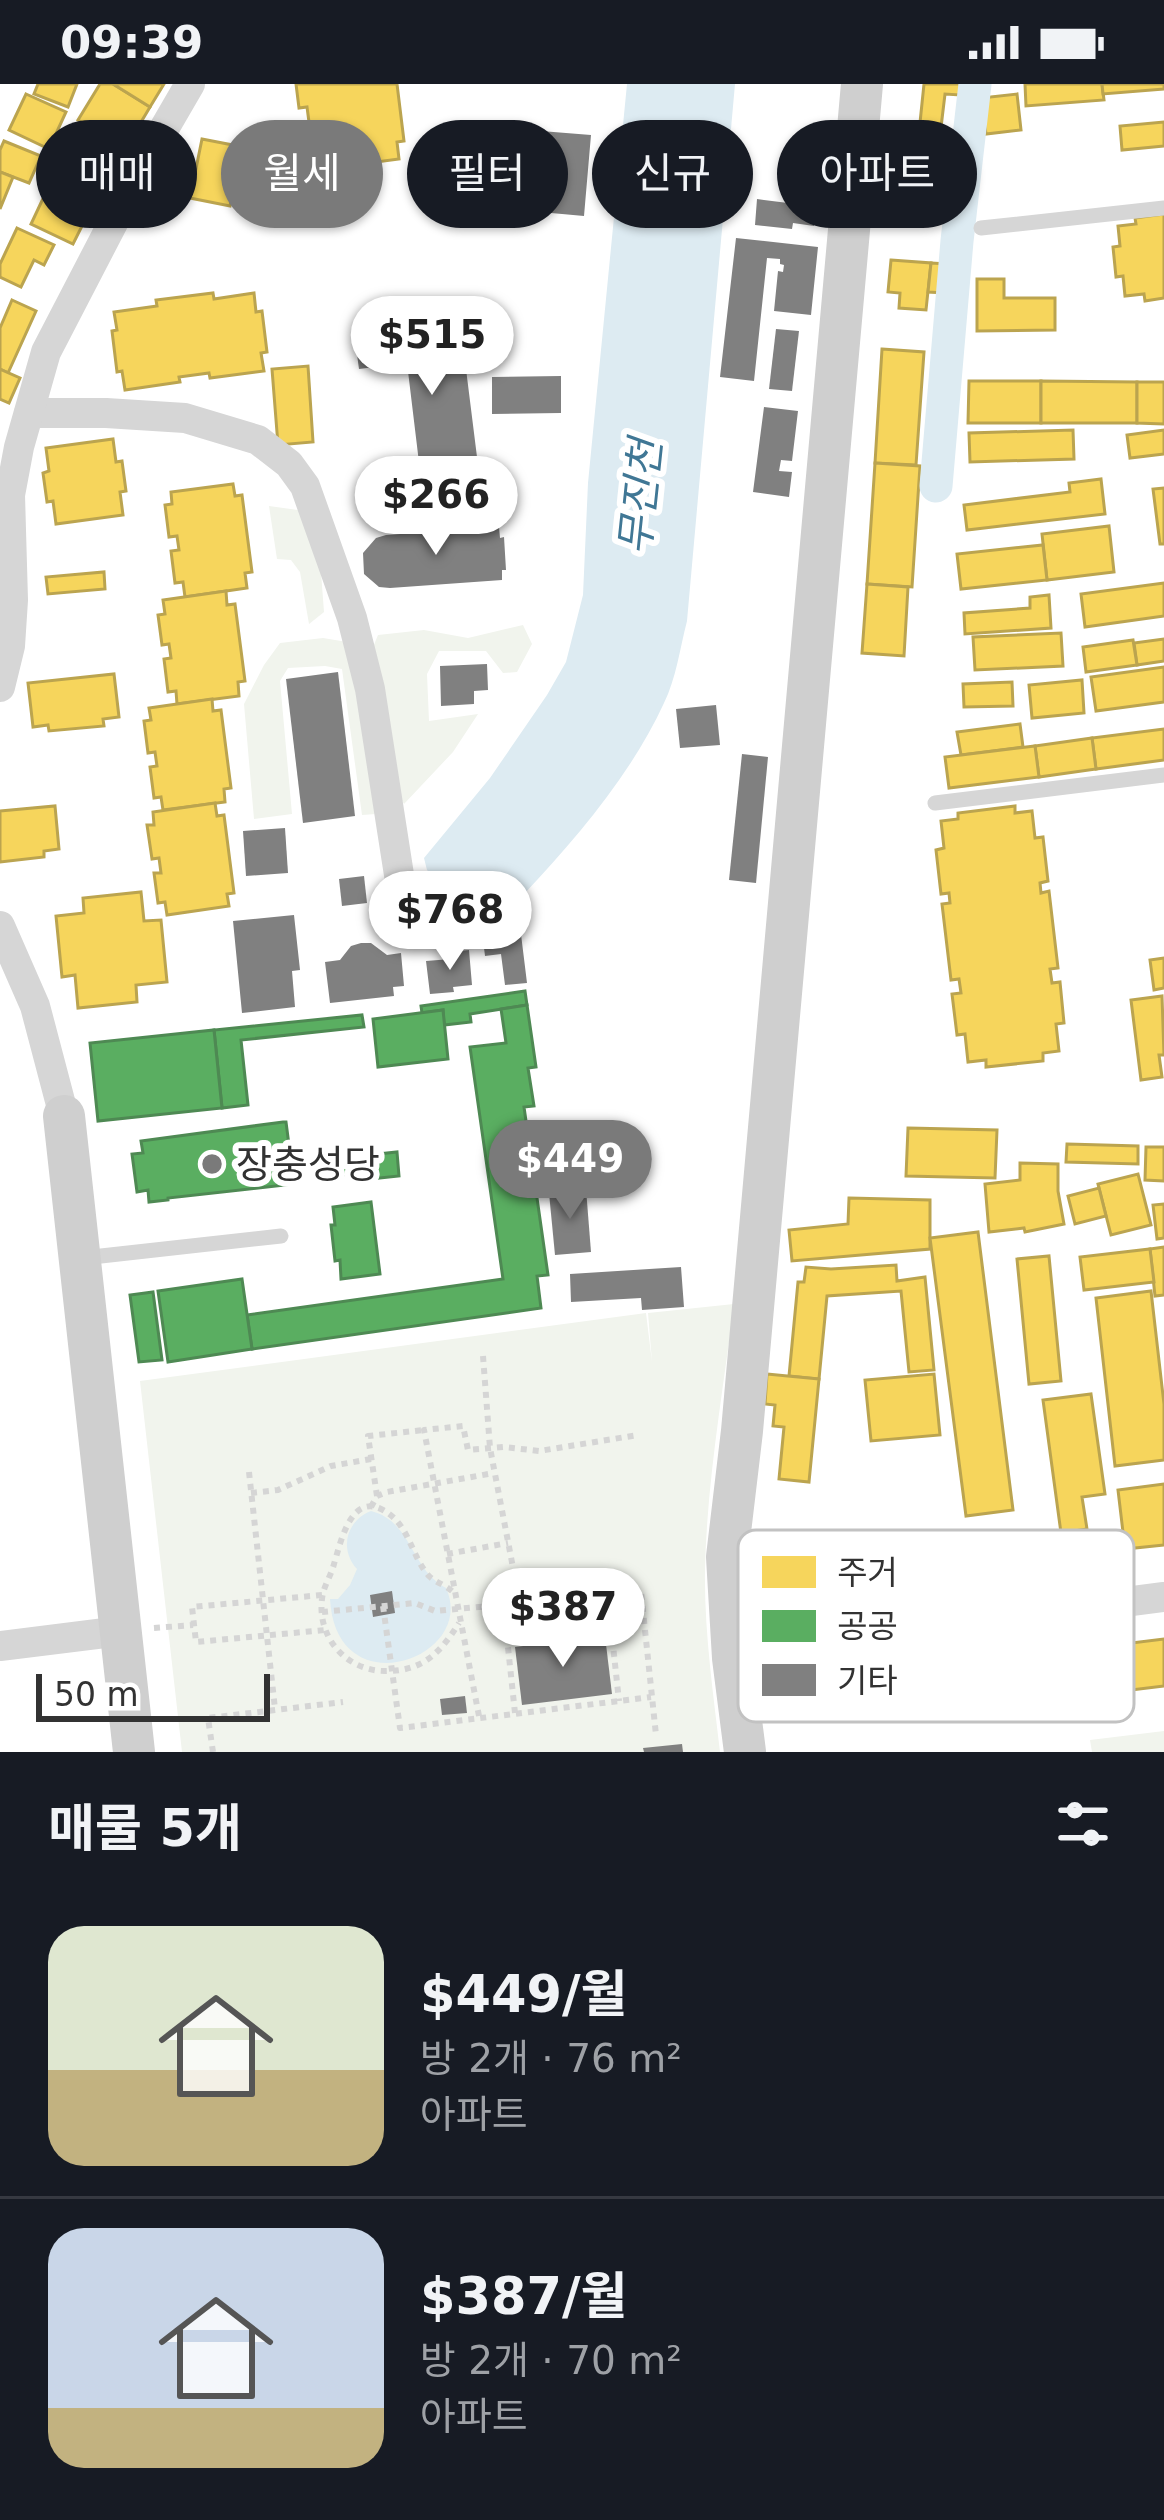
<!DOCTYPE html>
<html lang="ko">
<head>
<meta charset="utf-8">
<style>
  body { margin:0; font-family:"DejaVu Sans","Noto Sans KR",sans-serif; background:#20242c; color:#f1f3f6; height:100vh; display:flex; flex-direction:column; font-size:45px; white-space:nowrap }
  * { box-sizing:border-box; margin:0 }
  p { font-size:39px; color:#9ea1a6 }
  .icon { flex:none; width:66px; height:66px; fill:none; stroke:currentColor; stroke-width:2; stroke-linecap:round; stroke-linejoin:round }
  .map { position:relative; height:1668px; overflow:hidden }
  .details { display:flex; flex-direction:column; background:#171b24; flex:1 }
  .details>* { flex:none }
  .guide { position:absolute; left:36px; top:36px; width:1092px; height:108px; display:flex; gap:24px }
  .scale { position:absolute; left:36px; bottom:30px; width:234px; box-sizing:border-box; padding-left:12px; border:6px solid #323232; border-top:0; font-size:33px; line-height:42px; white-space:nowrap; color:#323232; -webkit-text-stroke:9px #fff; paint-order:stroke }
  .price { position:absolute; translate:-50% -102px; padding:0 27px; border-radius:42px; background:#fff; color:#222; font-size:39px; line-height:78px; filter:drop-shadow(0 3px 6px #0008) }
  .price::after { content:''; position:absolute; left:50%; top:72px; width:36px; height:27px; margin-left:-18px; background:inherit; clip-path:polygon(0 0,100% 0,50% 100%) }
  .price.active { background:#7a7a7a; color:#fff }
  ul { padding:0; list-style:none }
  li { display:flex; align-items:center; gap:36px; height:300px; padding:0 48px }
  li+li { border-top:3px solid #363941 }
  li span { display:grid; place-items:center; flex:none; width:336px; height:240px; border-radius:36px; color:#555 }
  li>.icon { margin-inline-start:auto }
  span .icon { width:144px; height:144px; fill:#fffc; stroke-width:1 }
  li b { font-size:51px }
  h2 { display:flex; justify-content:space-between; align-items:center; height:144px; padding:0 48px; font-size:51px }
  .chip { padding:0 42px; border-radius:54px; background:#171b24; box-shadow:0 3px 9px #0004; font-size:42px; line-height:108px }
  .chip.active { background:#7a7a7a; color:#fff }
  .status { display:flex; justify-content:space-between; align-items:center; height:84px; padding:0 60px; background:#171b24; direction:ltr }
  .status svg { height:33px; fill:currentColor }
  .map>svg:first-child { display:block }
  .green { fill:#f1f4ed }
  .water { fill:#ddebf2 }
  .homes { fill:#f6d55c; stroke:#bba44f; stroke-width:3 }
  .public { fill:#5aae61; stroke:#4e8953; stroke-width:3 }
  .lines { fill:none; stroke-linecap:round; stroke-linejoin:round }
  .canal { stroke:#ddebf2; stroke-width:33 }
  .building { fill:#808080 }
  .path { stroke:#d5d5d5; stroke-width:6; stroke-dasharray:6 6; stroke-linecap:butt }
  .lane { stroke:#d6d6d6; stroke-width:15 }
  .street { stroke:#d6d6d6; stroke-width:30 }
  .secondary { stroke:#cfcfcf; stroke-width:42 }
  .poi-dot { fill:#7a7a7a; stroke:#fff; stroke-width:4.5 }
  .labels { text-anchor:middle; stroke-width:12; stroke-linejoin:round; paint-order:stroke }
  .poi-label { font-size:39px; fill:#323232; stroke:#fff; text-anchor:start }
  .water-label { font-size:42px; font-style:italic; fill:#407795; stroke:#fff }
  .key { fill:#fff; stroke:#c2c2c2; stroke-width:3 }
  .key-label { font-size:33px; fill:#323232 }
</style>
</head>
<body>
<div class="status"><b>09:39</b><svg viewBox="0 0 49 12"><path d="M0 12V9h3v3zM5 12V6h3v6zM10 12V3h3v9zM15 12V0h3v12zM26 1h20v11H26zM47 4h2v5h-2z"/></svg></div>
<div class="map">
<svg width="1164" height="1668" viewBox="0 0 1164 1668">
  <rect width="100%" height="100%" fill="#fff"/>
  <g class="green">
    <path d="M 269,422 L 305,427 L 320,475 L 324,528 L 309,540 L 300,488 L 291,476 L 277,475 Z"/>
    <path d="M 523,541 L 532,560 L 517,588 L 503,589 L 486,567 L 439,567 L 427,590 L 429,637 L 478,630 L 453,668 L 404,720 L 388,693 L 371,568 L 378,551 L 424,546 L 468,554 Z"/>
    <path d="M 323,554 L 347,558 L 360,585 L 376,730 L 362,731 L 342,585 L 325,582 L 288,584 L 280,597 L 292,730 L 254,735 L 244,620 L 264,581 L 280,559 Z"/>
    <path d="M 734,1220 C 723,1308 707,1396 705,1485 C 704,1546 713,1607 720,1668 L 182,1668 L 140,1297 L 646,1229 L 652,1278 L 648,1229 Z"/>
    <path d="M 1164,1647 L 1164,1668 L 1092,1668 L 1090,1656 Z"/>
  </g>
  <g class="water">
    <path d="M 627,0 L 735,0 L 687,537 C 680,564 676,595 664,619 C 632,689 576,755 524,810 L 490,803 L 473,813 L 452,813 L 427,786 L 424,774 L 490,694 L 547,611 L 566,578 L 583,511 L 588,399 Z"/>
    <path d="M 371,1427 C 412,1437 411,1486 446,1504 C 478,1574 336,1625 330,1515 L 338,1515 L 350,1501 L 357,1485 C 339,1465 346,1437 371,1427 Z"/>
  </g>
  <g class="homes">
    <path d="M 38,0 L 77,0 L 68,23 L 34,10 Z"/>
    <path d="M 100,0 L 113,0 L 150,23 L 125,65 L 78,36 Z"/>
    <path d="M 113,0 L 164,0 L 150,23 Z"/>
    <path d="M 296,0 L 397,0 L 404,57 L 397,58 L 399,75 L 376,78 L 377,84 L 338,88 L 338,82 L 314,85 L 312,69 L 305,70 L 301,39 L 309,38 L 307,23 L 299,24 Z"/>
    <path d="M 924,0 L 961,0 L 960,11 L 945,10 L 939,60 L 918,58 Z"/>
    <path d="M 1025,0 L 1102,0 L 1104,16 L 1026,22 Z"/>
    <path d="M 1102,0 L 1164,0 L 1164,5 L 1103,10 Z"/>
    <path d="M 26,10 L 66,28 L 49,65 L 9,46 Z"/>
    <path d="M 1017,10 L 1021,46 L 986,50 L 981,14 Z"/>
    <path d="M 1164,38 L 1164,62 L 1122,66 L 1120,42 Z"/>
    <path d="M 74,48 L 122,76 L 100,114 L 52,86 Z"/>
    <path d="M 202,55 L 243,63 L 230,122 L 190,114 Z"/>
    <path d="M 4,57 L 41,72 L 29,99 L 0,88 L 0,66 Z"/>
    <path d="M 243,63 L 262,68 L 259,85 L 284,90 L 279,112 L 234,103 Z"/>
    <path d="M 0,88 L 13,93 L 0,125 Z"/>
    <path d="M 47,106 L 90,126 L 73,160 L 31,140 Z"/>
    <path d="M 1164,130 L 1164,214 L 1145,217 L 1144,210 L 1125,212 L 1123,192 L 1116,193 L 1113,163 L 1120,162 L 1118,142 L 1136,140 L 1135,134 Z"/>
    <path d="M 17,144 L 54,161 L 44,181 L 34,176 L 21,203 L 0,193 L 0,180 Z"/>
    <path d="M 891,176 L 931,179 L 926,226 L 899,224 L 900,209 L 888,208 Z"/>
    <path d="M 931,179 L 947,180 L 945,209 L 928,208 Z"/>
    <path d="M 977,195 L 1004,195 L 1004,214 L 1055,214 L 1055,246 L 977,247 Z"/>
    <path d="M 213,209 L 214,215 L 254,209 L 256,228 L 262,227 L 267,268 L 261,269 L 264,287 L 210,294 L 209,289 L 179,293 L 180,298 L 125,306 L 122,287 L 117,288 L 112,247 L 117,246 L 114,228 L 157,222 L 156,216 Z"/>
    <path d="M 12,216 L 36,227 L 8,289 L 0,285 L 0,244 Z"/>
    <path d="M 882,265 L 924,268 L 916,381 L 875,379 Z"/>
    <path d="M 308,282 L 313,358 L 278,361 L 272,285 Z"/>
    <path d="M 0,285 L 20,294 L 9,319 L 0,315 Z"/>
    <path d="M 969,297 L 1041,297 L 1041,339 L 968,339 Z"/>
    <path d="M 1041,297 L 1137,298 L 1137,339 L 1041,339 Z"/>
    <path d="M 1137,298 L 1164,298 L 1164,340 L 1137,339 Z"/>
    <path d="M 1073,346 L 1074,375 L 970,378 L 969,349 Z"/>
    <path d="M 1164,346 L 1164,370 L 1130,374 L 1127,351 Z"/>
    <path d="M 113,355 L 116,378 L 122,377 L 126,407 L 120,408 L 123,431 L 56,440 L 53,417 L 47,418 L 43,389 L 49,387 L 46,364 Z"/>
    <path d="M 875,379 L 920,382 L 912,503 L 867,500 Z"/>
    <path d="M 1101,395 L 1105,430 L 967,446 L 964,421 L 1070,408 L 1069,399 Z"/>
    <path d="M 233,400 L 235,412 L 242,411 L 252,488 L 245,489 L 247,504 L 185,513 L 183,498 L 175,499 L 171,467 L 179,466 L 177,452 L 169,453 L 165,421 L 172,420 L 171,408 Z"/>
    <path d="M 1164,404 L 1164,460 L 1160,460 L 1153,405 Z"/>
    <path d="M 1109,442 L 1114,488 L 1047,496 L 1042,450 Z"/>
    <path d="M 1043,461 L 1047,496 L 961,505 L 957,470 Z"/>
    <path d="M 104,488 L 105,505 L 48,510 L 46,493 Z"/>
    <path d="M 1164,499 L 1164,532 L 1085,543 L 1081,510 Z"/>
    <path d="M 867,500 L 908,503 L 904,572 L 862,569 Z"/>
    <path d="M 226,507 L 227,521 L 235,520 L 245,597 L 238,598 L 239,612 L 177,620 L 176,607 L 168,608 L 164,575 L 171,574 L 169,560 L 162,561 L 158,531 L 165,530 L 163,516 Z"/>
    <path d="M 1049,511 L 1051,544 L 965,550 L 964,529 L 1030,524 L 1030,513 Z"/>
    <path d="M 1061,549 L 1063,582 L 975,586 L 973,553 Z"/>
    <path d="M 1164,555 L 1164,577 L 1137,581 L 1134,559 Z"/>
    <path d="M 1133,556 L 1137,581 L 1086,588 L 1083,563 Z"/>
    <path d="M 1164,583 L 1164,618 L 1096,627 L 1091,593 Z"/>
    <path d="M 114,590 L 119,633 L 103,635 L 104,642 L 49,647 L 48,641 L 33,643 L 28,599 Z"/>
    <path d="M 1082,596 L 1084,629 L 1032,634 L 1029,601 Z"/>
    <path d="M 1012,598 L 1013,622 L 964,623 L 963,600 Z"/>
    <path d="M 212,615 L 213,627 L 221,626 L 231,704 L 224,705 L 225,718 L 163,726 L 161,713 L 154,714 L 150,683 L 157,682 L 155,668 L 148,669 L 144,637 L 151,636 L 149,624 Z"/>
    <path d="M 1020,640 L 1023,663 L 961,671 L 957,648 Z"/>
    <path d="M 1164,645 L 1164,676 L 1096,685 L 1092,654 Z"/>
    <path d="M 1092,654 L 1096,685 L 1039,693 L 1035,662 Z"/>
    <path d="M 1035,662 L 1039,693 L 949,704 L 945,673 Z"/>
    <path d="M 215,719 L 217,732 L 224,731 L 234,809 L 227,810 L 229,822 L 167,831 L 165,818 L 158,819 L 154,789 L 161,789 L 159,774 L 152,775 L 147,741 L 154,741 L 153,728 Z"/>
    <path d="M 55,722 L 59,765 L 44,767 L 44,773 L 0,778 L 0,727 Z"/>
    <path d="M 1015,722 L 1015,729 L 1032,727 L 1035,754 L 1043,753 L 1048,797 L 1040,799 L 1041,809 L 1049,807 L 1058,884 L 1050,885 L 1052,899 L 1060,898 L 1064,939 L 1056,940 L 1059,967 L 1043,969 L 1043,977 L 986,983 L 986,976 L 968,978 L 965,950 L 957,951 L 952,910 L 961,909 L 959,895 L 951,896 L 942,820 L 950,819 L 949,809 L 941,810 L 936,766 L 944,764 L 941,737 L 958,735 L 958,729 Z"/>
    <path d="M 141,808 L 144,837 L 161,836 L 167,898 L 136,901 L 137,918 L 78,924 L 75,891 L 62,893 L 56,832 L 84,829 L 83,814 Z"/>
    <path d="M 1164,874 L 1164,904 L 1154,906 L 1150,876 Z"/>
    <path d="M 1162,912 L 1164,971 L 1159,971 L 1162,993 L 1141,996 L 1131,916 Z"/>
    <path d="M 908,1044 L 997,1046 L 995,1094 L 906,1092 Z"/>
    <path d="M 1067,1060 L 1138,1062 L 1138,1080 L 1066,1078 Z"/>
    <path d="M 1146,1063 L 1164,1063 L 1164,1097 L 1145,1096 Z"/>
    <path d="M 1020,1079 L 1058,1080 L 1058,1107 L 1064,1140 L 1025,1148 L 1024,1144 L 989,1148 L 985,1100 L 1020,1096 Z"/>
    <path d="M 1138,1090 L 1151,1141 L 1111,1151 L 1098,1100 Z"/>
    <path d="M 1099,1104 L 1106,1132 L 1075,1140 L 1068,1112 Z"/>
    <path d="M 849,1114 L 930,1116 L 930,1165 L 792,1177 L 789,1146 L 848,1140 Z"/>
    <path d="M 1164,1120 L 1164,1154 L 1157,1155 L 1153,1121 Z"/>
    <path d="M 978,1148 L 1013,1426 L 966,1432 L 930,1154 Z"/>
    <path d="M 1164,1163 L 1164,1211 L 1155,1212 L 1150,1165 Z"/>
    <path d="M 1150,1165 L 1154,1198 L 1084,1206 L 1080,1173 Z"/>
    <path d="M 1049,1172 L 1061,1297 L 1029,1300 L 1017,1175 Z"/>
    <path d="M 896,1181 L 897,1197 L 925,1193 L 934,1286 L 909,1288 L 901,1207 L 827,1212 L 819,1295 L 789,1292 L 798,1198 L 804,1198 L 806,1183 L 831,1185 Z"/>
    <path d="M 1151,1207 L 1164,1320 L 1164,1376 L 1115,1382 L 1096,1214 Z"/>
    <path d="M 767,1290 L 819,1295 L 809,1398 L 779,1395 L 784,1343 L 773,1342 L 775,1321 L 765,1320 Z"/>
    <path d="M 934,1290 L 940,1351 L 871,1357 L 865,1296 Z"/>
    <path d="M 1091,1310 L 1105,1410 L 1082,1413 L 1087,1445 L 1061,1449 L 1043,1316 Z"/>
    <path d="M 1164,1400 L 1164,1461 L 1125,1465 L 1118,1406 Z"/>
    <path d="M 1164,1555 L 1164,1602 L 983,1624 L 977,1578 Z"/>
  </g>
  <g class="public">
    <path d="M 525,907 L 527,921 L 470,930 L 471,938 L 444,941 L 443,926 L 422,929 L 421,922 Z"/>
    <path d="M 527,921 L 536,983 L 528,984 L 534,1022 L 524,1023 L 548,1191 L 537,1192 L 541,1224 L 252,1265 L 247,1231 L 503,1195 L 470,963 L 506,959 L 501,925 Z"/>
    <path d="M 443,926 L 448,975 L 378,983 L 373,935 Z"/>
    <path d="M 362,931 L 364,943 L 241,956 L 248,1021 L 222,1024 L 214,946 Z"/>
    <path d="M 214,946 L 222,1024 L 98,1037 L 90,959 Z"/>
    <path d="M 283,1038 L 286,1038 L 294,1100 L 168,1114 L 168,1116 L 149,1118 L 148,1106 L 137,1108 L 132,1070 L 143,1069 L 141,1057 Z"/>
    <path d="M 397,1068 L 399,1092 L 351,1097 L 350,1090 L 341,1091 L 340,1074 Z"/>
    <path d="M 371,1118 L 380,1190 L 341,1195 L 340,1176 L 335,1177 L 331,1141 L 335,1141 L 333,1123 Z"/>
    <path d="M 242,1195 L 252,1265 L 168,1278 L 158,1207 Z"/>
    <path d="M 153,1208 L 162,1276 L 139,1278 L 130,1211 Z"/>
  </g>
  <g class="lines">
    <path class="canal" d="M 936,402 L 957,157 L 975,0"/>
  </g>
  <g class="building">
    <path d="M 516,45 L 591,51 L 584,132 L 551,129 L 556,79 L 513,76 Z"/>
    <path d="M 794,65 L 822,68 L 814,142 L 793,139 L 792,145 L 755,141 L 757,115 L 788,119 Z"/>
    <path d="M 736,154 L 818,163 L 811,231 L 774,227 L 778,187 L 783,188 L 784,181 L 780,180 L 780,175 L 767,174 L 754,297 L 720,293 Z"/>
    <path d="M 459,229 L 482,413 L 424,420 L 407,279 L 359,285 L 353,242 Z"/>
    <path d="M 776,245 L 799,247 L 792,307 L 769,305 Z"/>
    <path d="M 561,292 L 561,329 L 492,330 L 492,293 Z"/>
    <path d="M 764,323 L 798,327 L 792,377 L 781,376 L 779,387 L 792,388 L 789,413 L 753,408 Z"/>
    <path d="M 499,443 L 500,454 L 504,453 L 506,486 L 502,486 L 502,496 L 390,504 L 379,503 L 364,490 L 363,469 L 376,454 L 386,451 Z"/>
    <path d="M 487,580 L 488,606 L 474,607 L 474,620 L 441,622 L 440,582 Z"/>
    <path d="M 338,588 L 355,732 L 303,739 L 286,595 Z"/>
    <path d="M 716,621 L 720,661 L 680,664 L 676,625 Z"/>
    <path d="M 742,670 L 768,673 L 756,799 L 729,796 Z"/>
    <path d="M 285,744 L 288,789 L 246,792 L 243,747 Z"/>
    <path d="M 364,792 L 367,819 L 342,822 L 339,795 Z"/>
    <path d="M 294,831 L 300,886 L 292,887 L 295,923 L 242,929 L 233,837 Z"/>
    <path d="M 519,834 L 527,899 L 505,901 L 501,870 L 485,872 L 481,839 Z"/>
    <path d="M 361,859 L 371,859 L 387,871 L 401,869 L 404,902 L 393,903 L 394,912 L 330,919 L 325,878 L 340,876 L 351,862 Z"/>
    <path d="M 469,866 L 472,901 L 453,903 L 454,908 L 430,910 L 426,877 L 451,875 L 449,868 Z"/>
    <path d="M 586,1105 L 591,1168 L 555,1171 L 549,1109 Z"/>
    <path d="M 681,1183 L 684,1223 L 642,1226 L 641,1214 L 571,1218 L 570,1190 Z"/>
    <path d="M 392,1507 L 395,1529 L 373,1533 L 370,1511 Z"/>
    <path d="M 605,1552 L 612,1610 L 522,1621 L 515,1563 Z"/>
    <path d="M 465,1612 L 467,1629 L 442,1631 L 440,1615 Z"/>
    <path d="M 682,1660 L 683,1668 L 644,1668 L 643,1664 Z"/>
  </g>
  <g class="lines">
    <g class="path">
      <path d="M 483,1272 L 490,1364 L 515,1494 L 522,1552"/>
      <path d="M 249,1388 L 275,1625"/>
      <path d="M 251,1409 L 278,1406 L 331,1382 L 371,1375"/>
      <path d="M 377,1412 L 368,1352 L 424,1346"/>
      <path d="M 371,1423 L 377,1412 L 387,1408 L 494,1389"/>
      <path d="M 447,1470 L 508,1459"/>
      <path d="M 452,1507 C 445,1501 435,1498 429,1492 C 410,1471 410,1439 381,1425 C 350,1410 340,1461 334,1480 C 331,1492 323,1503 322,1515 C 317,1555 348,1588 387,1587 C 423,1587 441,1568 459,1539"/>
      <path d="M 322,1511 L 192,1523 L 196,1558 L 325,1546"/>
      <path d="M 566,1515 L 569,1547"/>
      <path d="M 383,1522 L 400,1644 L 651,1613"/>
      <path d="M 322,1528 L 415,1519 L 435,1527 L 641,1508 L 656,1651"/>
      <path d="M 154,1544 L 193,1541"/>
      <path d="M 515,1629 L 507,1554 L 522,1552 L 611,1543 L 619,1617"/>
      <path d="M 479,1632 L 424,1346 L 463,1342 L 468,1366 L 504,1363 L 539,1367 L 638,1351"/>
      <path d="M 213,1668 L 208,1634 L 343,1618"/>
    </g>
    <g class="lane">
      <path d="M 981,144 L 1164,124"/>
      <path d="M 935,719 L 1164,691"/>
      <path d="M 83,1174 L 281,1152"/>
    </g>
    <g class="street">
      <path d="M 29,329 L 106,329 L 185,334 L 258,356 L 289,380 L 305,402 L 352,534 L 370,605 L 402,810"/>
      <path d="M 0,603 L 10,562 L 13,516 L 10,411 L 19,363 L 46,268 L 143,81 L 190,0"/>
      <path d="M 0,842 L 35,922 L 64,1032"/>
      <path d="M 978,1537 L 1164,1513"/>
      <path d="M 0,1562 L 121,1547"/>
    </g>
    <g class="secondary">
      <path d="M 64,1032 L 134,1668"/>
      <path d="M 745,1668 L 733,1574 L 727,1473 L 742,1347 L 862,0"/>
    </g>
  </g>
  <circle class="poi-dot" cx="212" cy="1080" r="12"/>
  <g class="labels">
    <g class="poi-label">
      <text x="236" y="1094">장충성당</text>
    </g>
    <g class="water-label">
      <text transform="translate(640 413) rotate(-84)" y="15">무진천</text>
    </g>
  </g>
  <rect x="738" y="1446" width="396" height="192" rx="18" class="key"/>
  <rect x="762" y="1472" width="54" height="32" fill="#f6d55c"/>
  <rect x="762" y="1526" width="54" height="32" fill="#5aae61"/>
  <rect x="762" y="1580" width="54" height="32" fill="#808080"/>
  <g class="key-label">
    <text x="837" y="1500">주거</text>
    <text x="837" y="1554">공공</text>
    <text x="837" y="1608">기타</text>
  </g>
</svg>
<div class="scale">50 m</div>
<b class="price" style="left:432px;top:314px">$515</b>
<b class="price" style="left:436px;top:474px">$266</b>
<b class="price" style="left:450px;top:889px">$768</b>
<b class="price active" style="left:570px;top:1138px">$449</b>
<b class="price" style="left:563px;top:1586px">$387</b>
<div class="guide">
<a class="chip">매매</a>
<a class="chip active">월세</a>
<a class="chip">필터</a>
<a class="chip">신규</a>
<a class="chip">아파트</a>
</div>
</div>
<section class="details">
<h2>매물 5개<svg class="icon" aria-label="filters" viewBox="0 0 24 24"><path d="M4 7h16M4 17h16"/><circle cx="9" cy="7" r="2"/><circle cx="15" cy="17" r="2"/></svg></h2>
<ul>
<li><span style="background:linear-gradient(#dfe7d0 60%,#c2b280 0)"><svg class="icon" aria-label="home" viewBox="0 0 24 24"><path d="M3 11l9-7 9 7M6 9v11h12V9"/></svg></span><div><b>$449/월</b><p>방 2개 · 76 m²</p><p>아파트</p></div></li>
<li><span style="background:linear-gradient(#c9d6e8 75%,#c2b280 0)"><svg class="icon" aria-label="home" viewBox="0 0 24 24"><path d="M3 11l9-7 9 7M6 9v11h12V9"/></svg></span><div><b>$387/월</b><p>방 2개 · 70 m²</p><p>아파트</p></div></li>
</ul>
</section>
</body>
</html>
